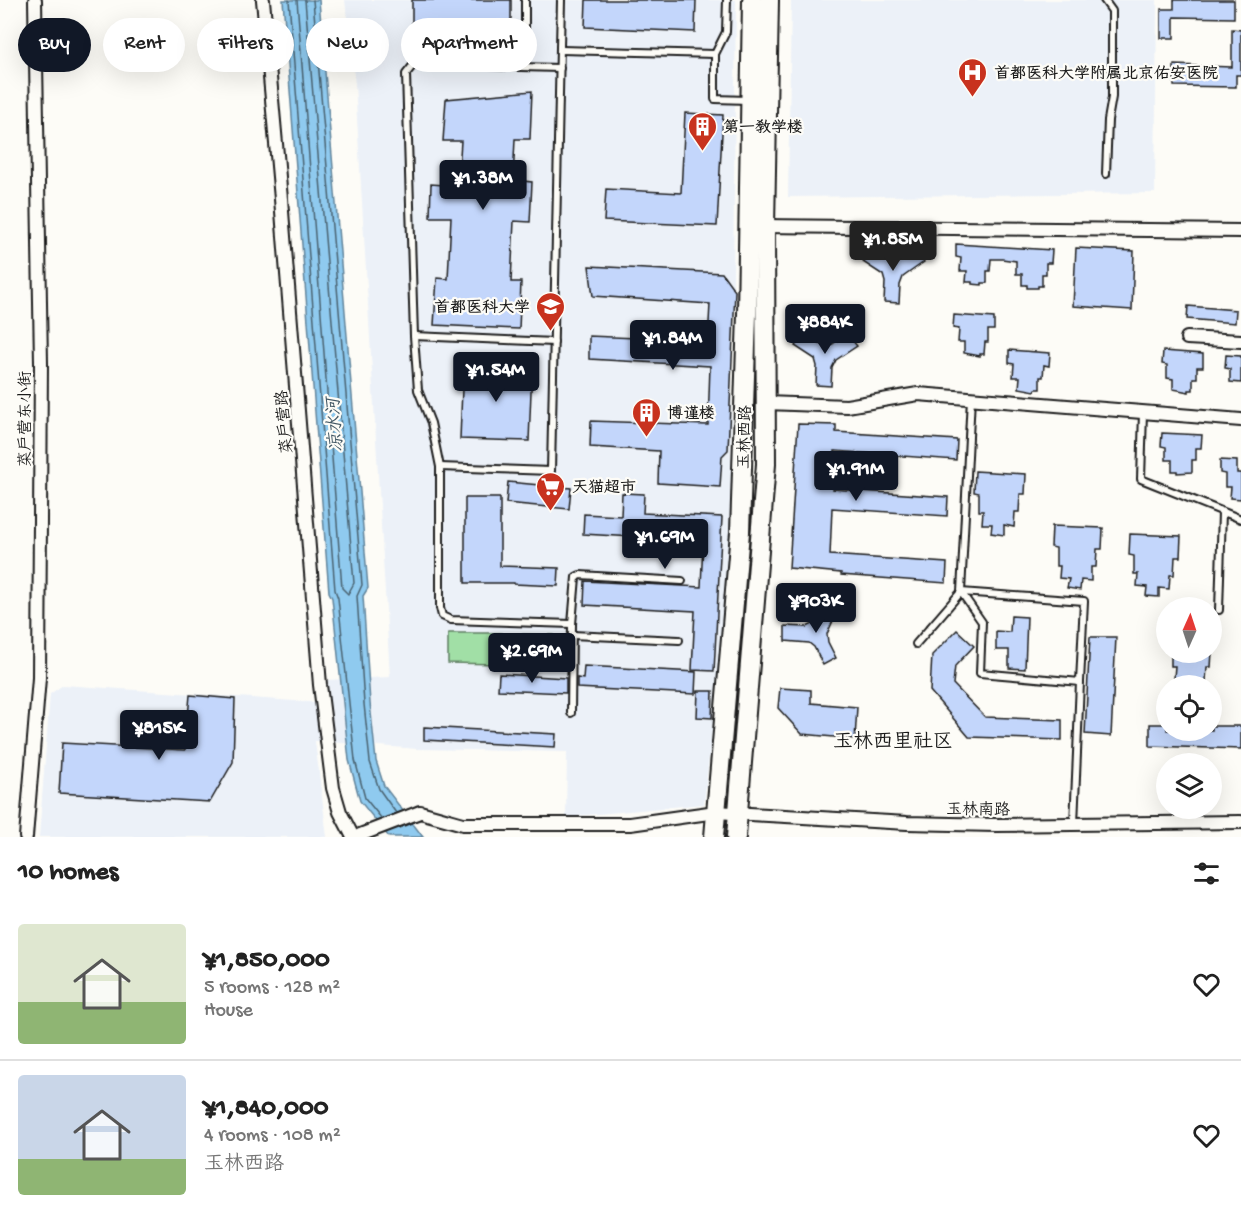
<!DOCTYPE html>
<html lang="en">
<head>
<meta charset="utf-8">
<style>
  body { margin:0; font-family:"Gochi Hand","LXGW WenKai TC",sans-serif; background:#f6f6f6; color:#222; height:100vh; display:flex; flex-direction:column; font-size:22px; white-space:nowrap }
  * { box-sizing:border-box; margin:0 }
  p { font-size:20px; color:#767676 }
  .icon { flex:none; width:33px; height:33px; fill:none; stroke:currentColor; stroke-width:2; stroke-linecap:round; stroke-linejoin:round }
  .map { position:relative; height:837px; overflow:hidden }
  .sheet { display:flex; flex-direction:column; background:#fff; flex:1 }
  .sheet>* { flex:none }
  .banner { position:absolute; left:18px; top:18px; width:600px; height:54px; display:flex; gap:12px }
  .needle { width:39px; rotate:3deg }
  .controls { position:absolute; left:1156px; top:597px; display:grid; gap:12px }
  .controls a { display:grid; place-items:center; width:66px; height:66px; border-radius:50%; background:#fff; box-shadow:0 6px 24px #0002; font-size:30px }
  .price { position:absolute; translate:-50% -51px; padding:0 14px; border-radius:6px; background:#111827; color:#fff; font-size:20px; line-height:39px; filter:drop-shadow(0 2px 3px #0008) }
  .price::after { content:''; position:absolute; left:50%; top:36px; width:18px; height:14px; margin-left:-9px; background:inherit; clip-path:polygon(0 0,100% 0,50% 100%) }
  .price.active { background:#222; color:#fff }
  ul { padding:0; list-style:none }
  li { display:flex; align-items:center; gap:18px; height:150px; padding:0 18px }
  li+li { border-top:2px solid #e0e0e0 }
  li span { display:grid; place-items:center; flex:none; width:168px; height:120px; border-radius:6px; color:#555 }
  li>.icon { margin-inline-start:auto }
  span .icon { width:72px; height:72px; fill:#fffc; stroke-width:1 }
  li b { font-size:26px }
  h2 { display:flex; justify-content:space-between; align-items:center; height:72px; padding:0 18px; font-size:26px }
  .tag { padding:0 21px; border-radius:27px; background:#fff; box-shadow:0 6px 24px #0002; font-size:21px; line-height:54px }
  .tag.active { background:#111827; color:#fff }
  .map>svg:first-child { display:block }
  .built { fill:#ecf1f8 }
  .green { fill:#a1dfa6; stroke:#5e7e61; stroke-width:1.5 }
  .water { fill:#8fcaef; stroke:#61849b; stroke-width:1.5 }
  .lines { fill:none; stroke-linecap:round; stroke-linejoin:round }
  .shore { stroke:#4a6270; stroke-width:1.5 }
  .building { fill:#c3d6fb; stroke:#1c1c1c; stroke-width:1.5 }
  .lane-casing { stroke:#1c1c1c; stroke-width:10 }
  .street-casing { stroke:#1c1c1c; stroke-width:16 }
  .secondary-casing { stroke:#1c1c1c; stroke-width:22 }
  .lane { stroke:#fdfcf7; stroke-width:6 }
  .street { stroke:#fdfcf7; stroke-width:12 }
  .secondary { stroke:#fdfcf7; stroke-width:18 }
  .street-bridge-casing { stroke:#1c1c1c; stroke-width:16; stroke-linecap:butt }
  .street-bridge { stroke:#fdfcf7; stroke-width:12 }
  .labels { text-anchor:middle; stroke-width:4.5; stroke-linejoin:round; paint-order:stroke }
  .poi-label { font-size:16px; font-weight:bold; fill:#1c1c1c; stroke:#fdfcf7; text-anchor:start }
  .street-label { font-size:16px; fill:#1c1c1c; stroke:#fdfcf7 }
  .water-label { font-size:18px; font-style:italic; fill:#445966; stroke:#fdfcf7 }
  .quarter-label { font-size:20px; fill:#1c1c1c; stroke:#fdfcf7 }
</style>
</head>
<body>
<div class="map">
<svg width="1241" height="837" viewBox="0 0 1241 837">
  <rect width="100%" height="100%" fill="#fdfcf7"/>
  <filter id="ink" filterUnits="userSpaceOnUse"><feTurbulence type="fractalNoise" baseFrequency=".0167" numOctaves="2"/><feDisplacementMap in="SourceGraphic" scale="12" xChannelSelector="R" yChannelSelector="G"/><feConvolveMatrix kernelMatrix="1 2 1 2 8 2 1 2 1" color-interpolation-filters="sRGB"/></filter>
  <g filter="url(#ink)">
    <g class="built">
      <path d="M 345,0 L 736,0 L 730,564 L 704,804 L 566,817 L 567,752 L 418,749 L 315,741 L 327,837 L 39,837 L 50,694 L 63,685 L 324,703 L 326,680 L 390,677 L 355,84 Z"/>
      <path d="M 791,0 L 1157,0 L 1155,193 L 788,197 Z"/>
    </g>
    <g class="green">
      <path d="M 448,633 L 501,633 L 500,664 L 448,663 Z"/>
      <path d="M 509,634 L 554,635 L 554,664 L 509,663 Z"/>
    </g>
    <path class="water" d="M 283,0 L 319,0 L 368,588 L 363,596 L 370,703 L 376,761 L 384,786 L 423,837 L 389,837 L 360,801 L 349,760 L 332,598 L 329,592 Z"/>
    <g class="lines">
      <g class="shore">
        <path d="M 289,0 L 335,590 L 338,598 L 355,760 L 365,798 L 382,819"/>
        <path d="M 297,0 L 342,588 L 348,594 L 354,583 L 305,0"/>
        <path d="M 313,0 L 362,585 L 357,596 L 364,704 L 370,762 L 379,789 L 396,813"/>
      </g>
    </g>
    <g class="building">
      <path d="M 412,0 L 511,0 L 511,24 L 412,25 Z"/>
      <path d="M 586,0 L 696,0 L 695,32 L 585,27 Z"/>
      <path d="M 1174,0 L 1234,0 L 1234,18 L 1174,17 L 1174,38 L 1161,38 L 1161,9 L 1174,9 Z"/>
      <path d="M 1232,29 L 1241,30 L 1241,75 L 1236,75 L 1236,87 L 1174,86 L 1174,65 L 1232,67 Z"/>
      <path d="M 532,91 L 530,139 L 515,139 L 513,180 L 532,182 L 530,222 L 514,221 L 511,282 L 521,282 L 519,329 L 434,325 L 437,278 L 448,279 L 451,217 L 430,217 L 431,184 L 458,186 L 461,141 L 443,141 L 446,99 Z"/>
      <path d="M 685,113 L 723,115 L 717,226 L 604,221 L 606,189 L 681,193 Z"/>
      <path d="M 956,244 L 1052,250 L 1051,263 L 1046,263 L 1046,274 L 1042,274 L 1042,286 L 1038,286 L 1038,288 L 1027,288 L 1027,285 L 1022,285 L 1022,274 L 1016,274 L 1016,261 L 1002,259 L 991,259 L 990,271 L 987,271 L 987,283 L 982,283 L 982,285 L 972,284 L 972,282 L 966,282 L 967,271 L 960,271 L 961,258 L 956,257 Z"/>
      <path d="M 1076,248 L 1134,251 L 1132,310 L 1073,306 Z"/>
      <path d="M 871,250 L 889,261 L 898,262 L 914,251 L 924,262 L 903,277 L 900,285 L 899,303 L 884,302 L 885,282 L 883,275 L 863,262 Z"/>
      <path d="M 589,266 L 722,273 L 735,291 L 728,450 L 722,456 L 720,487 L 658,483 L 659,451 L 590,447 L 591,421 L 708,425 L 710,366 L 589,359 L 589,336 L 708,341 L 710,304 L 593,296 Z"/>
      <path d="M 1188,306 L 1236,310 L 1235,323 L 1187,319 Z"/>
      <path d="M 954,315 L 994,318 L 994,330 L 988,330 L 988,342 L 985,342 L 984,354 L 980,354 L 980,356 L 964,353 L 964,342 L 958,342 L 959,329 L 953,328 Z"/>
      <path d="M 803,333 L 822,345 L 831,345 L 847,334 L 857,346 L 836,360 L 832,368 L 831,386 L 816,385 L 817,366 L 815,359 L 795,346 Z"/>
      <path d="M 1009,350 L 1050,353 L 1049,366 L 1044,365 L 1043,377 L 1040,377 L 1040,389 L 1036,389 L 1035,391 L 1019,388 L 1020,377 L 1013,377 L 1014,364 L 1009,363 Z"/>
      <path d="M 1163,351 L 1203,354 L 1203,367 L 1197,367 L 1197,378 L 1193,378 L 1193,390 L 1189,390 L 1189,392 L 1173,389 L 1173,379 L 1167,378 L 1167,365 L 1162,364 Z"/>
      <path d="M 1226,355 L 1241,356 L 1241,383 L 1230,382 L 1230,369 L 1225,368 Z"/>
      <path d="M 463,364 L 532,367 L 529,441 L 460,439 Z"/>
      <path d="M 798,424 L 836,425 L 836,432 L 957,440 L 956,460 L 835,451 L 833,489 L 948,497 L 947,516 L 832,508 L 830,555 L 947,563 L 946,583 L 841,575 L 841,573 L 789,568 Z"/>
      <path d="M 1162,433 L 1202,435 L 1201,448 L 1196,448 L 1196,460 L 1192,460 L 1192,472 L 1177,473 L 1177,471 L 1172,471 L 1172,460 L 1166,460 L 1166,447 L 1161,446 Z"/>
      <path d="M 1220,460 L 1237,461 L 1237,473 L 1241,473 L 1241,499 L 1230,498 L 1231,487 L 1225,487 L 1225,474 L 1220,473 Z"/>
      <path d="M 975,471 L 1026,474 L 1025,494 L 1020,494 L 1019,512 L 1015,512 L 1014,527 L 1004,525 L 1004,535 L 991,533 L 992,524 L 982,524 L 983,511 L 979,511 L 979,493 L 974,492 Z"/>
      <path d="M 508,482 L 571,488 L 569,509 L 506,503 Z"/>
      <path d="M 622,493 L 644,494 L 643,513 L 722,517 L 714,671 L 692,670 L 695,611 L 584,605 L 585,581 L 701,587 L 703,541 L 583,534 L 584,514 L 621,516 Z"/>
      <path d="M 465,498 L 500,498 L 500,566 L 559,568 L 558,586 L 514,584 L 514,583 L 465,583 Z"/>
      <path d="M 1052,526 L 1103,528 L 1102,549 L 1097,549 L 1096,567 L 1091,567 L 1091,581 L 1081,580 L 1080,590 L 1067,588 L 1069,579 L 1059,578 L 1060,566 L 1056,566 L 1056,548 L 1051,547 Z"/>
      <path d="M 1130,534 L 1181,536 L 1180,557 L 1175,557 L 1174,575 L 1170,575 L 1169,589 L 1159,588 L 1159,597 L 1146,596 L 1147,587 L 1137,586 L 1138,574 L 1134,574 L 1134,556 L 1129,555 Z"/>
      <path d="M 824,605 L 838,610 L 827,634 L 828,642 L 836,658 L 823,665 L 814,647 L 809,643 L 785,641 L 785,626 L 807,627 L 815,623 Z"/>
      <path d="M 1011,616 L 1027,617 L 1025,669 L 1009,668 L 1009,650 L 996,650 L 996,631 L 1010,632 Z"/>
      <path d="M 957,630 L 974,646 L 955,666 L 953,684 L 985,717 L 1062,720 L 1062,740 L 969,737 L 930,691 L 932,655 Z"/>
      <path d="M 1090,637 L 1116,637 L 1111,736 L 1085,734 Z"/>
      <path d="M 1171,652 L 1212,652 L 1211,667 L 1207,667 L 1206,681 L 1196,680 L 1196,686 L 1183,686 L 1184,679 L 1174,678 L 1175,666 L 1171,666 Z"/>
      <path d="M 584,666 L 696,672 L 695,694 L 577,688 L 577,678 L 583,679 Z"/>
      <path d="M 499,674 L 566,678 L 566,693 L 498,690 Z"/>
      <path d="M 780,688 L 811,690 L 811,703 L 857,707 L 855,739 L 802,734 L 778,708 Z"/>
      <path d="M 698,691 L 713,691 L 712,718 L 697,717 Z"/>
      <path d="M 190,695 L 235,699 L 233,762 L 210,802 L 59,793 L 62,743 L 185,750 Z"/>
      <path d="M 1150,724 L 1167,724 L 1167,730 L 1212,730 L 1212,726 L 1241,726 L 1241,749 L 1150,746 Z"/>
      <path d="M 424,727 L 556,734 L 555,747 L 424,740 Z"/>
    </g>
    <g class="lines">
      <defs>
        <g id="lane">
          <path d="M 727,0 L 726,32 L 715,54 L 715,99 L 748,100"/>
          <path d="M 1104,0 L 1112,11 L 1112,97 L 1108,120 L 1106,174"/>
          <path d="M 561,50 L 715,54"/>
          <path d="M 525,67 L 525,0"/>
          <path d="M 560,68 L 414,64 L 406,74 L 414,336 L 418,390 L 431,423 L 440,467 L 440,608 L 442,616 L 451,620 L 572,624"/>
          <path d="M 414,336 L 554,342"/>
          <path d="M 1143,412 L 1141,479 L 1241,519"/>
          <path d="M 440,467 L 551,471 L 561,0"/>
          <path d="M 961,592 L 982,622 L 980,673 L 1080,682 L 1074,824"/>
          <path d="M 961,592 L 1084,601 L 1080,682"/>
          <path d="M 1219,610 L 1222,512"/>
          <path d="M 572,635 L 679,640"/>
          <path d="M 916,644 L 961,592 L 971,398"/>
          <path d="M 571,713 L 572,624 L 576,577 L 580,575 L 682,581"/>
        </g>
        <g id="street">
          <path d="M 263,0 L 281,199 L 320,685 L 333,788 L 340,812 L 353,837"/>
          <path d="M 759,226 L 1241,231"/>
          <path d="M 1187,338 L 1241,341"/>
          <path d="M 766,403 L 847,406 L 918,394 L 1241,420"/>
          <path d="M 420,812 L 463,824 L 630,824 L 716,812 L 907,823 L 996,825 L 1241,822"/>
          <path d="M 26,837 L 39,678 L 41,363 L 35,0"/>
        </g>
        <g id="secondary">
          <path d="M 714,837 L 740,532 L 747,314 L 752,0"/>
          <path d="M 736,837 L 766,464 L 765,227 L 769,0"/>
        </g>
      </defs>
      <use href="#lane" class="lane-casing"/>
      <use href="#street" class="street-casing"/>
      <use href="#secondary" class="secondary-casing"/>
      <use href="#lane" class="lane"/>
      <use href="#street" class="street"/>
      <use href="#secondary" class="secondary"/>
      <defs>
        <path id="street-bridge" d="M 360,835 L 420,812"/>
      </defs>
      <use href="#street-bridge" class="street-bridge-casing"/>
      <use href="#street-bridge" class="street-bridge"/>
    </g>
  </g>
  <defs>
    <symbol id="hospital-pin" viewBox="-11 -11 22 30"><path d="M0 17L-7.5 6A9.5 9.5 0 1 1 7.5 6Z" fill="#c8321e" stroke="#fdfcf7"/><path d="M-5-5h3v3.5h4V-5h3V5h-3V1.5h-4V5h-3Z" fill="#fff"/></symbol>
    <symbol id="building-pin" viewBox="-11 -11 22 30"><path d="M0 17L-7.5 6A9.5 9.5 0 1 1 7.5 6Z" fill="#c8321e" stroke="#fdfcf7"/><path d="M-4-6H4V6H1V3H-1V6H-4ZM-2.5-4.3h1.7v1.8h-1.7ZM.8-4.3h1.7v1.8H.8ZM-2.5-1h1.7V.8h-1.7ZM.8-1h1.7V.8H.8Z" fill="#fff"/></symbol>
    <symbol id="university-pin" viewBox="-11 -11 22 30"><path d="M0 17L-7.5 6A9.5 9.5 0 1 1 7.5 6Z" fill="#c8321e" stroke="#fdfcf7"/><path d="M0-5L7-2L0 1L-7-2ZM-4 1L0 2.5L4 1V4Q0 6-4 4Z" fill="#fff"/></symbol>
    <symbol id="supermarket-pin" viewBox="-11 -11 22 30"><path d="M0 17L-7.5 6A9.5 9.5 0 1 1 7.5 6Z" fill="#c8321e" stroke="#fdfcf7"/><path d="M-6-5.5h2.5l.6 2H6L4.5 2H-2.5L-4.4-4H-6ZM-1.5 3.2a1.3 1.3 0 1 0 .1 0ZM3 3.2a1.3 1.3 0 1 0 .1 0Z" fill="#fff"/></symbol>
  </defs>
  <g fill-rule="evenodd">
    <use href="#hospital-pin" x="956" y="56" width="33" height="45"/>
    <use href="#building-pin" x="686" y="110" width="33" height="45"/>
    <use href="#university-pin" x="534" y="290" width="33" height="45"/>
    <use href="#building-pin" x="630" y="396" width="33" height="45"/>
    <use href="#supermarket-pin" x="534" y="470" width="33" height="45"/>
  </g>
  <g class="labels">
    <g class="poi-label">
      <text x="994" y="78">首都医科大学附属北京佑安医院</text>
      <text x="723" y="132">第一教学楼</text>
      <text x="530" y="312" text-anchor="end">首都医科大学</text>
      <text x="667" y="418">博谨楼</text>
      <text x="572" y="492">天猫超市</text>
    </g>
    <g class="street-label">
      <text transform="translate(24 419) rotate(-90)" y="6">菜户营东小街</text>
      <text transform="translate(283 422) rotate(-95)" y="6">菜户营路</text>
      <text transform="translate(743 437) rotate(-88)" y="6">玉林西路</text>
      <text transform="translate(978 808) rotate(1)" y="6">玉林南路</text>
    </g>
    <g class="water-label">
      <text transform="translate(334 425) rotate(-94)" y="6">凉水河</text>
    </g>
    <g class="quarter-label">
      <text x="893" y="747">玉林西里社区</text>
    </g>
  </g>
</svg>
<div class="controls">
<a><svg class="needle" viewBox="-14 -14 28 28"><path d="M0-13l5 13h-10z" fill="#e53935"/><path d="M0 13l5-13h-10z" fill="#767676"/></svg></a>
<a><svg class="icon" aria-label="locate" viewBox="0 0 24 24"><circle cx="12" cy="12" r="6"/><path d="M12 2v4M12 18v4M2 12h4M18 12h4"/></svg></a>
<a><svg class="icon" aria-label="layers" viewBox="0 0 24 24"><path d="M12 4l9 5-9 5-9-5zM3 14l9 5 9-5"/></svg></a>
</div>
<b class="price" style="left:483px;top:211px">¥1.38M</b>
<b class="price active" style="left:893px;top:272px">¥1.85M</b>
<b class="price" style="left:825px;top:355px">¥884K</b>
<b class="price" style="left:673px;top:371px">¥1.84M</b>
<b class="price" style="left:496px;top:403px">¥1.54M</b>
<b class="price" style="left:856px;top:502px">¥1.91M</b>
<b class="price" style="left:665px;top:570px">¥1.69M</b>
<b class="price" style="left:816px;top:634px">¥903K</b>
<b class="price" style="left:532px;top:684px">¥2.69M</b>
<b class="price" style="left:159px;top:761px">¥815K</b>
<div class="banner">
<a class="tag active">Buy</a>
<a class="tag">Rent</a>
<a class="tag">Filters</a>
<a class="tag">New</a>
<a class="tag">Apartment</a>
</div>
</div>
<section class="sheet">
<h2>10 homes<svg class="icon" aria-label="filters" viewBox="0 0 24 24"><path d="M4 7h16M4 17h16"/><circle cx="9" cy="7" r="2"/><circle cx="15" cy="17" r="2"/></svg></h2>
<ul>
<li><span style="background:linear-gradient(#dfe7d0 65%,#8fb573 0)"><svg class="icon" aria-label="home" viewBox="0 0 24 24"><path d="M3 11l9-7 9 7M6 9v11h12V9"/></svg></span><div><b>¥1,850,000</b><p>5 rooms · 128 m²</p><p>House</p></div><svg class="icon" aria-label="heart" viewBox="0 0 24 24"><path d="M12 20l-8-8c-3-5 5-10 8-4 3-6 11-1 8 4z"/></svg></li>
<li><span style="background:linear-gradient(#c9d6e8 70%,#8fb573 0)"><svg class="icon" aria-label="home" viewBox="0 0 24 24"><path d="M3 11l9-7 9 7M6 9v11h12V9"/></svg></span><div><b>¥1,840,000</b><p>4 rooms · 108 m²</p><p>玉林西路</p></div><svg class="icon" aria-label="heart" viewBox="0 0 24 24"><path d="M12 20l-8-8c-3-5 5-10 8-4 3-6 11-1 8 4z"/></svg></li>
</ul>
</section>
</body>
</html>
